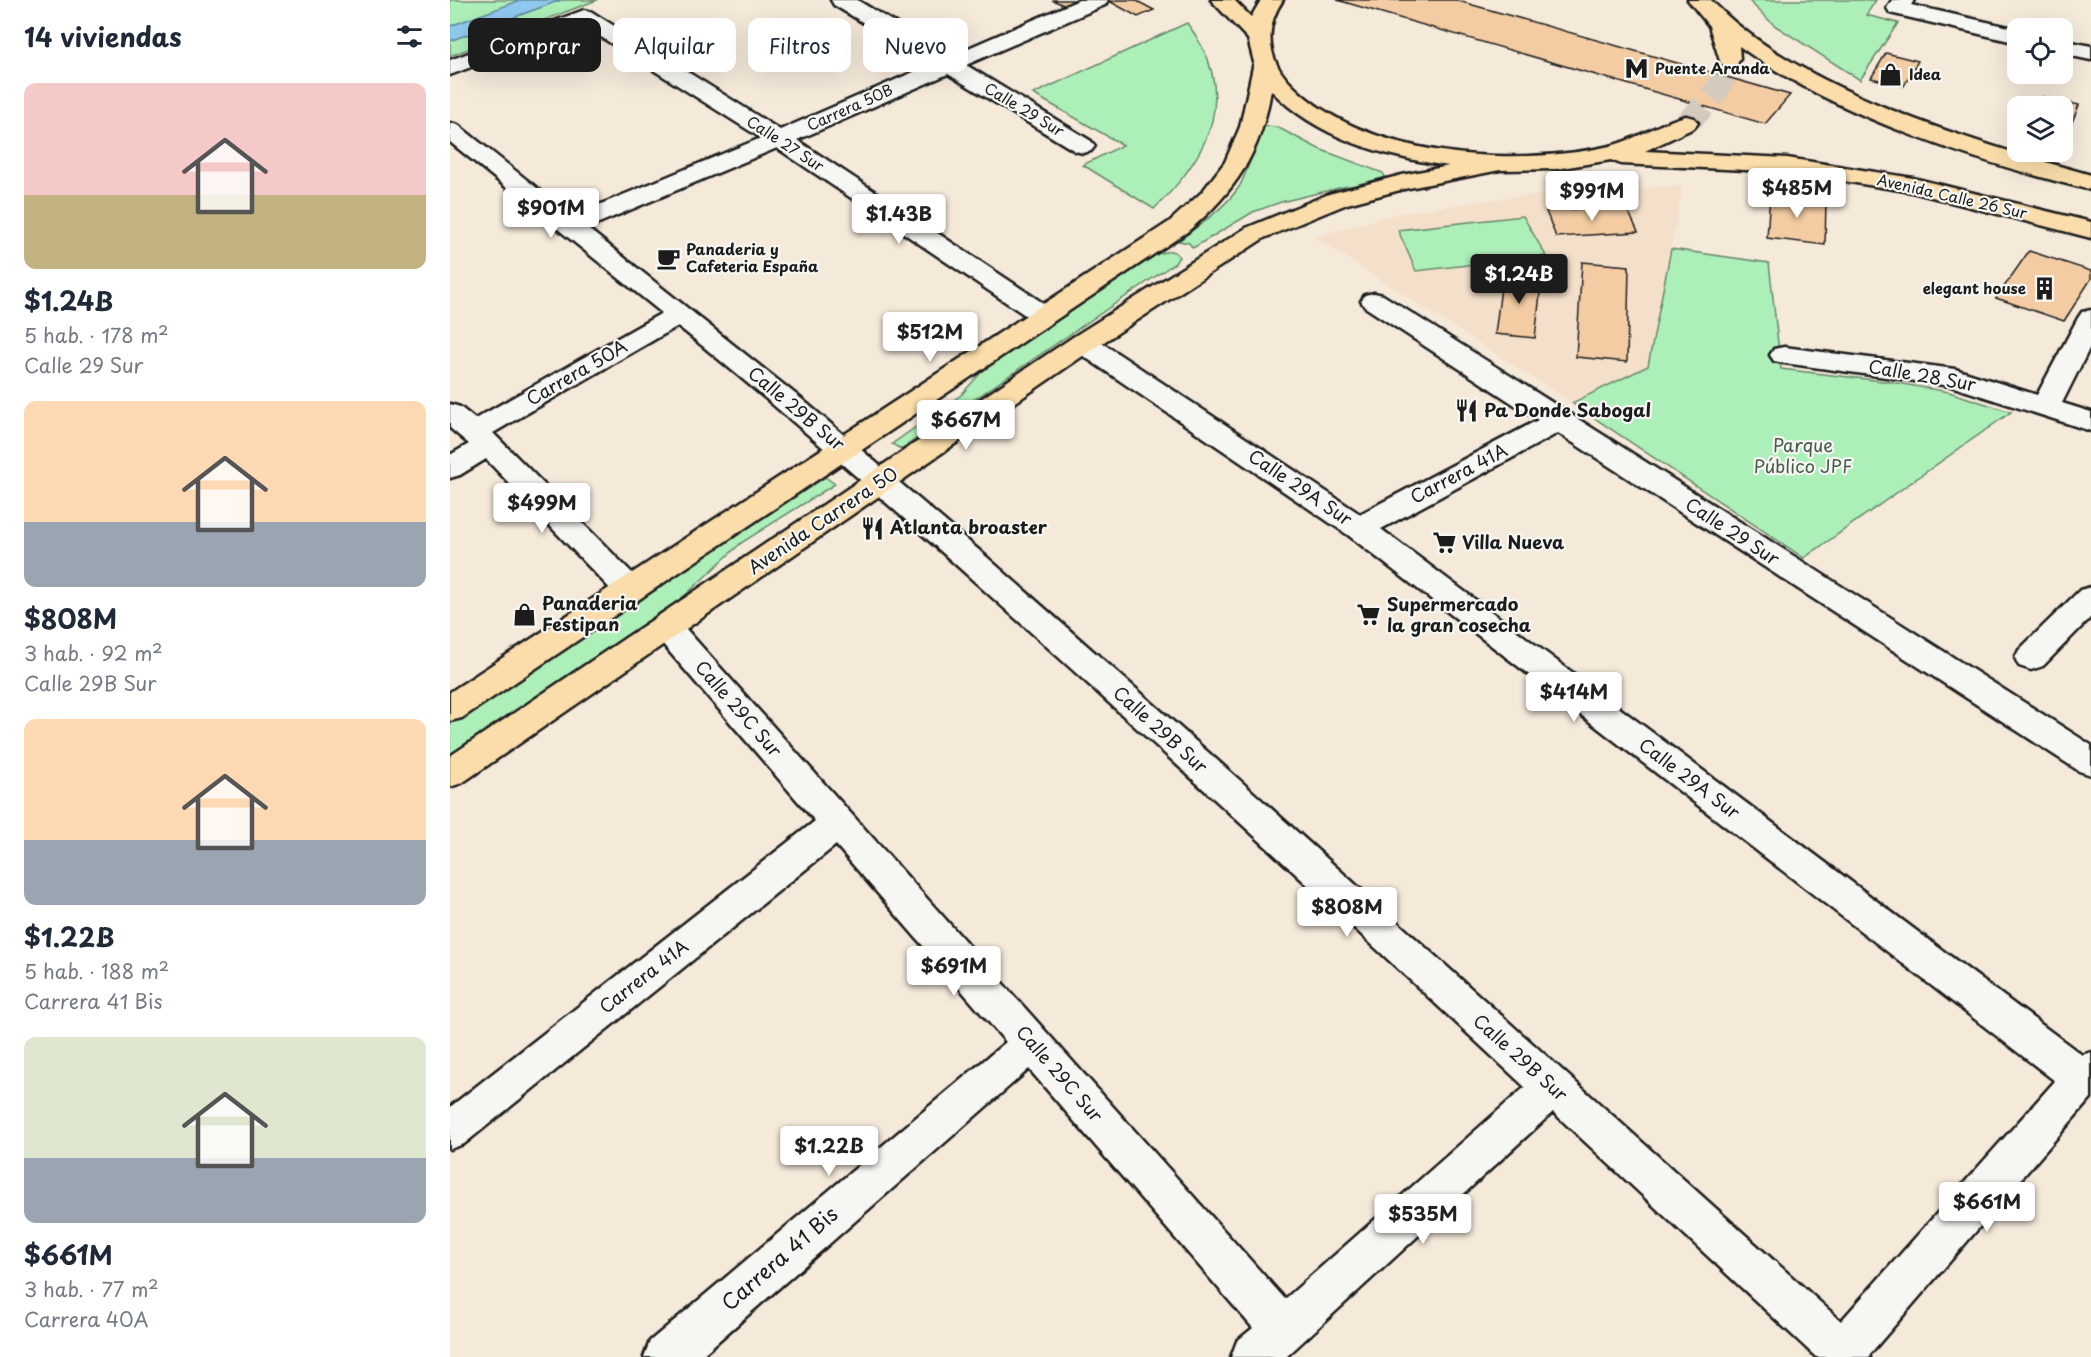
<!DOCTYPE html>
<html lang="es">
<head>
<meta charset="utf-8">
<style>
  body { margin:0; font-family:"Playpen Sans",sans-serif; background:#f6f6f7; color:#1f2937; height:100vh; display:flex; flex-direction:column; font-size:22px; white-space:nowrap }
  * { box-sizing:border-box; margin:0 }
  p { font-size:20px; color:#747a83 }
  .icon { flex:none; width:33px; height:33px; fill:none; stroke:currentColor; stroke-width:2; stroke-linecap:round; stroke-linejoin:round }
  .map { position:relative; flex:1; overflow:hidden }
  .panel { display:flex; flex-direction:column; background:#fff; width:450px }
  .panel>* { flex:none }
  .banner { position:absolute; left:18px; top:18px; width:570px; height:54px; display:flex; gap:12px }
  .fabs { position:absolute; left:1557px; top:18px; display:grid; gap:12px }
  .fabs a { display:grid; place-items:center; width:66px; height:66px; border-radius:12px; background:#fff; box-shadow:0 6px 24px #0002; font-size:30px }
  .price { position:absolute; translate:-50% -51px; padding:0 14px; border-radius:6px; background:#fff; color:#222; font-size:20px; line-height:39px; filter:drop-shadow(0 2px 3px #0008) }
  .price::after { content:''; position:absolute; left:50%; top:36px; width:18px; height:14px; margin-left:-9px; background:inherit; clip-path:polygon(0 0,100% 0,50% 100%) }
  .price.current { background:#1c1c1c; color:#fff }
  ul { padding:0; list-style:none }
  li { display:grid; align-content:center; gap:12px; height:318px; padding:0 24px }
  li span { display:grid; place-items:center; height:186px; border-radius:12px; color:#555 }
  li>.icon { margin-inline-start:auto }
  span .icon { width:108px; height:108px; fill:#fffc; stroke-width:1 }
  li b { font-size:26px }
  h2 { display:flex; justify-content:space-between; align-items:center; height:72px; padding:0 24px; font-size:26px }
  .tag { padding:0 21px; border-radius:12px; background:#fff; box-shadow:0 6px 24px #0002; font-size:21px; line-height:54px }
  .tag.current { background:#1c1c1c; color:#fff }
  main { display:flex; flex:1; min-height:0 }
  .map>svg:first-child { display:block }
  .built { fill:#f4e0ca }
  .green { fill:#adefb9; stroke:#64866a; stroke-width:1.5 }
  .water { fill:#8fcaef; stroke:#61849b; stroke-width:1.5 }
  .building { fill:#f3cca3; stroke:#1c1c1c; stroke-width:1.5 }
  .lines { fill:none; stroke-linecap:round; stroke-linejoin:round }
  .major-tunnel { stroke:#d4cabe; stroke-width:24; stroke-dasharray:24 12; stroke-linecap:butt }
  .minor-casing { stroke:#1c1c1c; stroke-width:5 }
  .major-casing { stroke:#1c1c1c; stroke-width:5 }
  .minor { fill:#f6f6f2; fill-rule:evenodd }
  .major { fill:#faddab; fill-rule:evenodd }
  .labels { text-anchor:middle; stroke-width:4.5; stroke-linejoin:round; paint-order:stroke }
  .far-poi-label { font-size:15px; font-weight:bold; fill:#1c1c1c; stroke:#f6f6f2; text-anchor:start }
  .far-street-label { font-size:15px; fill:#1c1c1c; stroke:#f6f6f2 }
  .street-label { font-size:18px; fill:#1c1c1c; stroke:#f6f6f2 }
  .poi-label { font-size:18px; font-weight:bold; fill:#1c1c1c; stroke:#f6f6f2; text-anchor:start }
  .park-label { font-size:18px; fill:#485b4b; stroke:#f6f6f2 }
  .near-street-label { font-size:21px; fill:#1c1c1c; stroke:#f6f6f2 }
</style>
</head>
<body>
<main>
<section class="panel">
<h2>14 viviendas<svg class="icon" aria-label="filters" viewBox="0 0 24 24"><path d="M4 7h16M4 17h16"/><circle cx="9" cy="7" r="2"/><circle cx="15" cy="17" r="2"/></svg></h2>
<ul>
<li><span style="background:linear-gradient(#f6c9c9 60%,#c2b280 0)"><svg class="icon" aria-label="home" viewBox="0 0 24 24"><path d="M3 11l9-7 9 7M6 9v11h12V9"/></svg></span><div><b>$1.24B</b><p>5 hab. · 178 m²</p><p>Calle 29 Sur</p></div></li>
<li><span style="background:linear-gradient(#ffd9b3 65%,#9aa5b1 0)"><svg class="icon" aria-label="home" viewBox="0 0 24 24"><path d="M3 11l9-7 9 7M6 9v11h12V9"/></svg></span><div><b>$808M</b><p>3 hab. · 92 m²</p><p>Calle 29B Sur</p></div></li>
<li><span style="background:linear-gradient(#ffd9b3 65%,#9aa5b1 0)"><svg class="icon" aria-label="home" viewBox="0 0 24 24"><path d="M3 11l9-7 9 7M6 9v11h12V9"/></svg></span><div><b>$1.22B</b><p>5 hab. · 188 m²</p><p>Carrera 41 Bis</p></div></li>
<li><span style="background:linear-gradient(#dfe7d0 65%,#9aa5b1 0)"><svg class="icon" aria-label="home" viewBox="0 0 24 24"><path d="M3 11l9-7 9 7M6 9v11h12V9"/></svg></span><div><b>$661M</b><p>3 hab. · 77 m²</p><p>Carrera 40A</p></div></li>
</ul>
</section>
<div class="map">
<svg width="1641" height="1357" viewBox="0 0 1641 1357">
  <rect width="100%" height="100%" fill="#f5e9da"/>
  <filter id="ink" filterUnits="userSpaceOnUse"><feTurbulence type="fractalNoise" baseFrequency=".0167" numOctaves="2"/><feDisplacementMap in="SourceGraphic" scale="12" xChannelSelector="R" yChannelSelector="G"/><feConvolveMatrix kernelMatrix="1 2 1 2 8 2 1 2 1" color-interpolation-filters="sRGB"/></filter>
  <g filter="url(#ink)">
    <path class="built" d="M 1233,186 L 1198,366 L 1122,403 L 864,237 L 945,214 L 1044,199 L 1136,190 Z"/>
    <g class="green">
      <path d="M 0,0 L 147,0 L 0,56 Z"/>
      <path d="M 1298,0 L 1426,0 L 1416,15 L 1448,23 L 1410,80 L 1324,25 Z"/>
      <path d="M 737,23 C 790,93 761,154 704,209 L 633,165 L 673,145 L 583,94 Z"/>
      <path d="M 815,126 L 827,127 L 869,149 L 933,173 L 935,177 L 928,182 L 893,187 L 831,202 L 803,212 L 743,248 L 739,243 L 729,241 C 750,224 774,209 789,187 C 798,173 808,132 815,126 Z"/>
      <path d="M 1073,216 L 1096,256 L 966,271 L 948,230 Z"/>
      <path d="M 1221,249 L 1319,263 L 1331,369 L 1441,382 L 1499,392 L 1561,412 L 1354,558 L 1122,403 L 1198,366 Z"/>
      <path d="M 720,251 L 725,252 L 729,257 L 725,263 L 451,449 L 442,444 L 511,395 L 535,368 L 707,254 Z"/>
      <path d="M 375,477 L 385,484 L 291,543 L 212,617 L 0,758 L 0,722 Z"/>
    </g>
    <path class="water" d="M 71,0 L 111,0 L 0,41 L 0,26 Z"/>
    <g class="building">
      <path d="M 602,0 L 629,0 L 616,6 Z"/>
      <path d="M 666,0 L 685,0 L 704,10 L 688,17 L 661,2 Z"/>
      <path d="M 887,0 L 1005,0 L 1340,95 L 1315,124 Z"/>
      <path d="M 1436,53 L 1468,61 L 1454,86 L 1421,78 Z"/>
      <path d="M 1593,97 L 1629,105 L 1614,142 L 1612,106 L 1589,106 Z"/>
      <path d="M 1320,194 L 1376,200 L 1375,245 L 1317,238 Z"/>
      <path d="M 1176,206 L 1188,232 L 1106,237 L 1096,211 Z"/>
      <path d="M 1579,251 L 1641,271 L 1641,279 L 1614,321 L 1546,298 Z"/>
      <path d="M 1132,262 L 1179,266 L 1177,362 L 1126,357 Z"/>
      <path d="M 1053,273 L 1092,276 L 1085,338 L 1045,334 Z"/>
    </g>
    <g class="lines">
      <path class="major-tunnel" d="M 1236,123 C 1258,104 1273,88 1279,59"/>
      <defs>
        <g id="minor">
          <path d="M 381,0 L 407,0 L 500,56 L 629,0 L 658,0 L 655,5 L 516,65 L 641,141 L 645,146 L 641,151 L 633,153 L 625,151 L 498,74 L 347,140 L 602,309 L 606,315 L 602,321 L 593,323 L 584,321 L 327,148 L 137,228 L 354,401 L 531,552 L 785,776 L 1391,1321 L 1605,1081 L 898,535 L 623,349 L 619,343 L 623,337 L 633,335 L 643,337 L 910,514 L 1088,420 L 915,307 L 911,301 L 915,295 L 924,293 L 933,295 L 1641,745 L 1641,775 L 1629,771 L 1108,433 L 931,529 L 1632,1055 L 1641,1052 L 1641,1098 L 1419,1355 L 1420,1357 L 1366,1357 L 1103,1112 L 836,1357 L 781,1357 L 787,1341 L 803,1328 L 579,1069 L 250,1357 L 194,1357 L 200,1341 L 556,1042 L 386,845 L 14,1144 L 0,1149 L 0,1107 L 365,821 L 205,635 L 200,627 L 205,619 L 216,616 L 227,619 L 835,1299 L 1075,1087 C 909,932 743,778 574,626 C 461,524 347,422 228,326 L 43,433 L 191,582 L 196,590 L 191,598 L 180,601 L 169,598 L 36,459 L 10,475 L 0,478 L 0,455 L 19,444 L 0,428 L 0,404 L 10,407 L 25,419 L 212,313 L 0,142 L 0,123 L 8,125 L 122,216 L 311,138 L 132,25 L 0,75 L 0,60 L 134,10 L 142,12 L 330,130 L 482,64 L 384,5 Z"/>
          <path d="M 1442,0 L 1464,0 L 1461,5 L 1568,29 L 1568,43 L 1440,13 L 1437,8 Z"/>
          <path d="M 1612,40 L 1641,46 L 1641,60 L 1612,54 Z"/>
          <path d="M 1641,310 L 1641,345 L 1612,403 L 1641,412 L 1641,431 L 1501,386 L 1334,363 L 1324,361 L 1320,355 L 1324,349 L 1334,347 L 1505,369 L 1587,395 L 1628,318 L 1632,312 Z"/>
          <path d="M 1641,587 L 1641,617 L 1593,666 L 1581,670 L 1569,666 L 1565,658 L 1569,650 L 1630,590 Z"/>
        </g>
        <g id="major">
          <path d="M 761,0 L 784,0 L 801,17 L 811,0 L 833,0 C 814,27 817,59 840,83 C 912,158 1063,168 1160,146 C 1188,139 1210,122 1236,116 L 1244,118 L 1248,123 L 1244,128 L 1195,151 L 1337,158 L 1463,178 L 1641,222 L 1641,238 L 1462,192 L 1337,172 L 1171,164 L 1161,160 L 1106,169 L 1050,170 L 954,189 L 897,204 L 814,238 L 643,349 L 12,783 L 0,787 L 0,756 L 623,337 L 796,228 L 879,194 L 952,175 L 999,166 C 935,157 866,138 821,90 C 811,153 785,192 737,232 L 12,718 L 0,721 L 0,692 L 719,222 L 752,192 L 775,162 L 790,127 L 804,62 L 798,39 Z"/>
          <path d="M 1238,0 L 1261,0 C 1346,90 1523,142 1641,175 L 1641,190 C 1526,162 1385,116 1289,46 L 1290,59 L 1287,64 L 1279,66 L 1271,64 L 1259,26 Z"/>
        </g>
      </defs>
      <use href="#minor" class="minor-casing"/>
      <use href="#major" class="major-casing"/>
      <use href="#minor" class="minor"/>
      <use href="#major" class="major"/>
    </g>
  </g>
  <defs>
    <symbol id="metro-bare" viewBox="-9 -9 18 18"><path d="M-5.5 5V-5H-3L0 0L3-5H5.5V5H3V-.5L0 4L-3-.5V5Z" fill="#1c1c1c" stroke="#f6f6f2" stroke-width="2.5" paint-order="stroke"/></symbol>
    <symbol id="shop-bare" viewBox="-9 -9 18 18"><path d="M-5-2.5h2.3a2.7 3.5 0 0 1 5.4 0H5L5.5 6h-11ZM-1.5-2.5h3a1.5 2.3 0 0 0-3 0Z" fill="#1c1c1c" stroke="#f6f6f2" stroke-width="2.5" paint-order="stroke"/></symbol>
    <symbol id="cafe-bare" viewBox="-9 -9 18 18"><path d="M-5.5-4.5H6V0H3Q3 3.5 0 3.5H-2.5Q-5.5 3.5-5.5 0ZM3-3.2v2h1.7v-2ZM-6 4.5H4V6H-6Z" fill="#1c1c1c" stroke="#f6f6f2" stroke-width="2.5" paint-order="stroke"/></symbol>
    <symbol id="building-bare" viewBox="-9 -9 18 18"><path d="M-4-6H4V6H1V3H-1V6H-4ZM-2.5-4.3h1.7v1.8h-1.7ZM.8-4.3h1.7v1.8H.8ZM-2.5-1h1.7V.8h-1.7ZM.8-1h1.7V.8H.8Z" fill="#1c1c1c" stroke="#f6f6f2" stroke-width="2.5" paint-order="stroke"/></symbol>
    <symbol id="restaurant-bare" viewBox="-9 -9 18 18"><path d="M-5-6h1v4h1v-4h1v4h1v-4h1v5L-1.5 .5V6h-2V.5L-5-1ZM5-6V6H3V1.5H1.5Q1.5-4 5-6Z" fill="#1c1c1c" stroke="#f6f6f2" stroke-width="2.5" paint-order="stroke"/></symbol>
    <symbol id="supermarket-bare" viewBox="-9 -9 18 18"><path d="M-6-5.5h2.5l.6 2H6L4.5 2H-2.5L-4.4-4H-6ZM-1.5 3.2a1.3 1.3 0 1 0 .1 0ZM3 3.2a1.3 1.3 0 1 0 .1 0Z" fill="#1c1c1c" stroke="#f6f6f2" stroke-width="2.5" paint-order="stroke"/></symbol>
  </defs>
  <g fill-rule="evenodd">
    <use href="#metro-bare" x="1170" y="52" width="33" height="33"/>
    <use href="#shop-bare" x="1424" y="58" width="33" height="33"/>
    <use href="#cafe-bare" x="202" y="242" width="33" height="33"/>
    <use href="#building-bare" x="1578" y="272" width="33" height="33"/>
    <use href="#restaurant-bare" x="1000" y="394" width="33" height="33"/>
    <use href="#restaurant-bare" x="406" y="512" width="33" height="33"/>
    <use href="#supermarket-bare" x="978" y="526" width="33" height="33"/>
    <use href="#shop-bare" x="58" y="598" width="33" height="33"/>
    <use href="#supermarket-bare" x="902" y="598" width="33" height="33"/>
  </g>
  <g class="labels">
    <g class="far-poi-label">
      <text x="1205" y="74">Puente Aranda</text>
      <text x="1459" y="80">Idea</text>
      <text x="236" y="255">Panaderia y<tspan x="236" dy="17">Cafeteria España</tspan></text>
      <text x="1576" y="294" text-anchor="end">elegant house</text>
    </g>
    <g class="far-street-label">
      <text transform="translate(400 108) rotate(-24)" y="5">Carrera 50B</text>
      <text transform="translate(574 110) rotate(31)" y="5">Calle 29 Sur</text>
      <text transform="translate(335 144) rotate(33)" y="5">Calle 27 Sur</text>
      <text transform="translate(1502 197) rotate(13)" y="5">Avenida Calle 26 Sur</text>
    </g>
    <g class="street-label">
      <text transform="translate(127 373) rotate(-30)" y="6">Carrera 50A</text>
      <text transform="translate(1472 376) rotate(10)" y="6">Calle 28 Sur</text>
      <text transform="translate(346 409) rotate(40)" y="6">Calle 29B Sur</text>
      <text transform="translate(1009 474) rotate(-28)" y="6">Carrera 41A</text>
      <text transform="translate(850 488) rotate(34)" y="6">Calle 29A Sur</text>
      <text transform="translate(373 521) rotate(-34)" y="6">Avenida Carrera 50</text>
      <text transform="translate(1282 532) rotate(33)" y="6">Calle 29 Sur</text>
      <text transform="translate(288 709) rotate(49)" y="6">Calle 29C Sur</text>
      <text transform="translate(710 730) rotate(42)" y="6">Calle 29B Sur</text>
      <text transform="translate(1239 779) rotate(37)" y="6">Calle 29A Sur</text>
      <text transform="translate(194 977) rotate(-38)" y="6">Carrera 41A</text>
      <text transform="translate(1070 1058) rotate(42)" y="6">Calle 29B Sur</text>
      <text transform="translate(609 1074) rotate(49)" y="6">Calle 29C Sur</text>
    </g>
    <g class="poi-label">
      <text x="1034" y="417">Pa Donde Sabogal</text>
      <text x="440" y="534">Atlanta broaster</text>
      <text x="1012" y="549">Villa Nueva</text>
      <text x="92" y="610">Panaderia<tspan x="92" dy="21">Festipan</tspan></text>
      <text x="937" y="611">Supermercado<tspan x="937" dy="21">la gran cosecha</tspan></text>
    </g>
    <g class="park-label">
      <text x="1353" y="452">Parque<tspan x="1353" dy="21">Público JPF</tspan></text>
    </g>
    <g class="near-street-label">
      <text transform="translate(330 1259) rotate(-41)" y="7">Carrera 41 Bis</text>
    </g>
  </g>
</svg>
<div class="fabs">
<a><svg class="icon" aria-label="locate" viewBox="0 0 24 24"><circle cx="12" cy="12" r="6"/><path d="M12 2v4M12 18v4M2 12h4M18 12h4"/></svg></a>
<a><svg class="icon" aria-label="layers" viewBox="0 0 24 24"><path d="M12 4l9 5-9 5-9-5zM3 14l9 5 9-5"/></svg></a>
</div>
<b class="price" style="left:1347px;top:219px">$485M</b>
<b class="price" style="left:1142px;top:222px">$991M</b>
<b class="price" style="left:101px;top:239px">$901M</b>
<b class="price" style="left:449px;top:245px">$1.43B</b>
<b class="price current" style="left:1069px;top:305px">$1.24B</b>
<b class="price" style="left:480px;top:363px">$512M</b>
<b class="price" style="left:516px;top:451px">$667M</b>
<b class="price" style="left:92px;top:534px">$499M</b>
<b class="price" style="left:1124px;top:723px">$414M</b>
<b class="price" style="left:897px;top:938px">$808M</b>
<b class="price" style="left:504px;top:997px">$691M</b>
<b class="price" style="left:379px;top:1177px">$1.22B</b>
<b class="price" style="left:1537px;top:1233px">$661M</b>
<b class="price" style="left:973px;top:1245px">$535M</b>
<div class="banner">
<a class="tag current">Comprar</a>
<a class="tag">Alquilar</a>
<a class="tag">Filtros</a>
<a class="tag">Nuevo</a>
</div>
</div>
</main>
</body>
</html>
